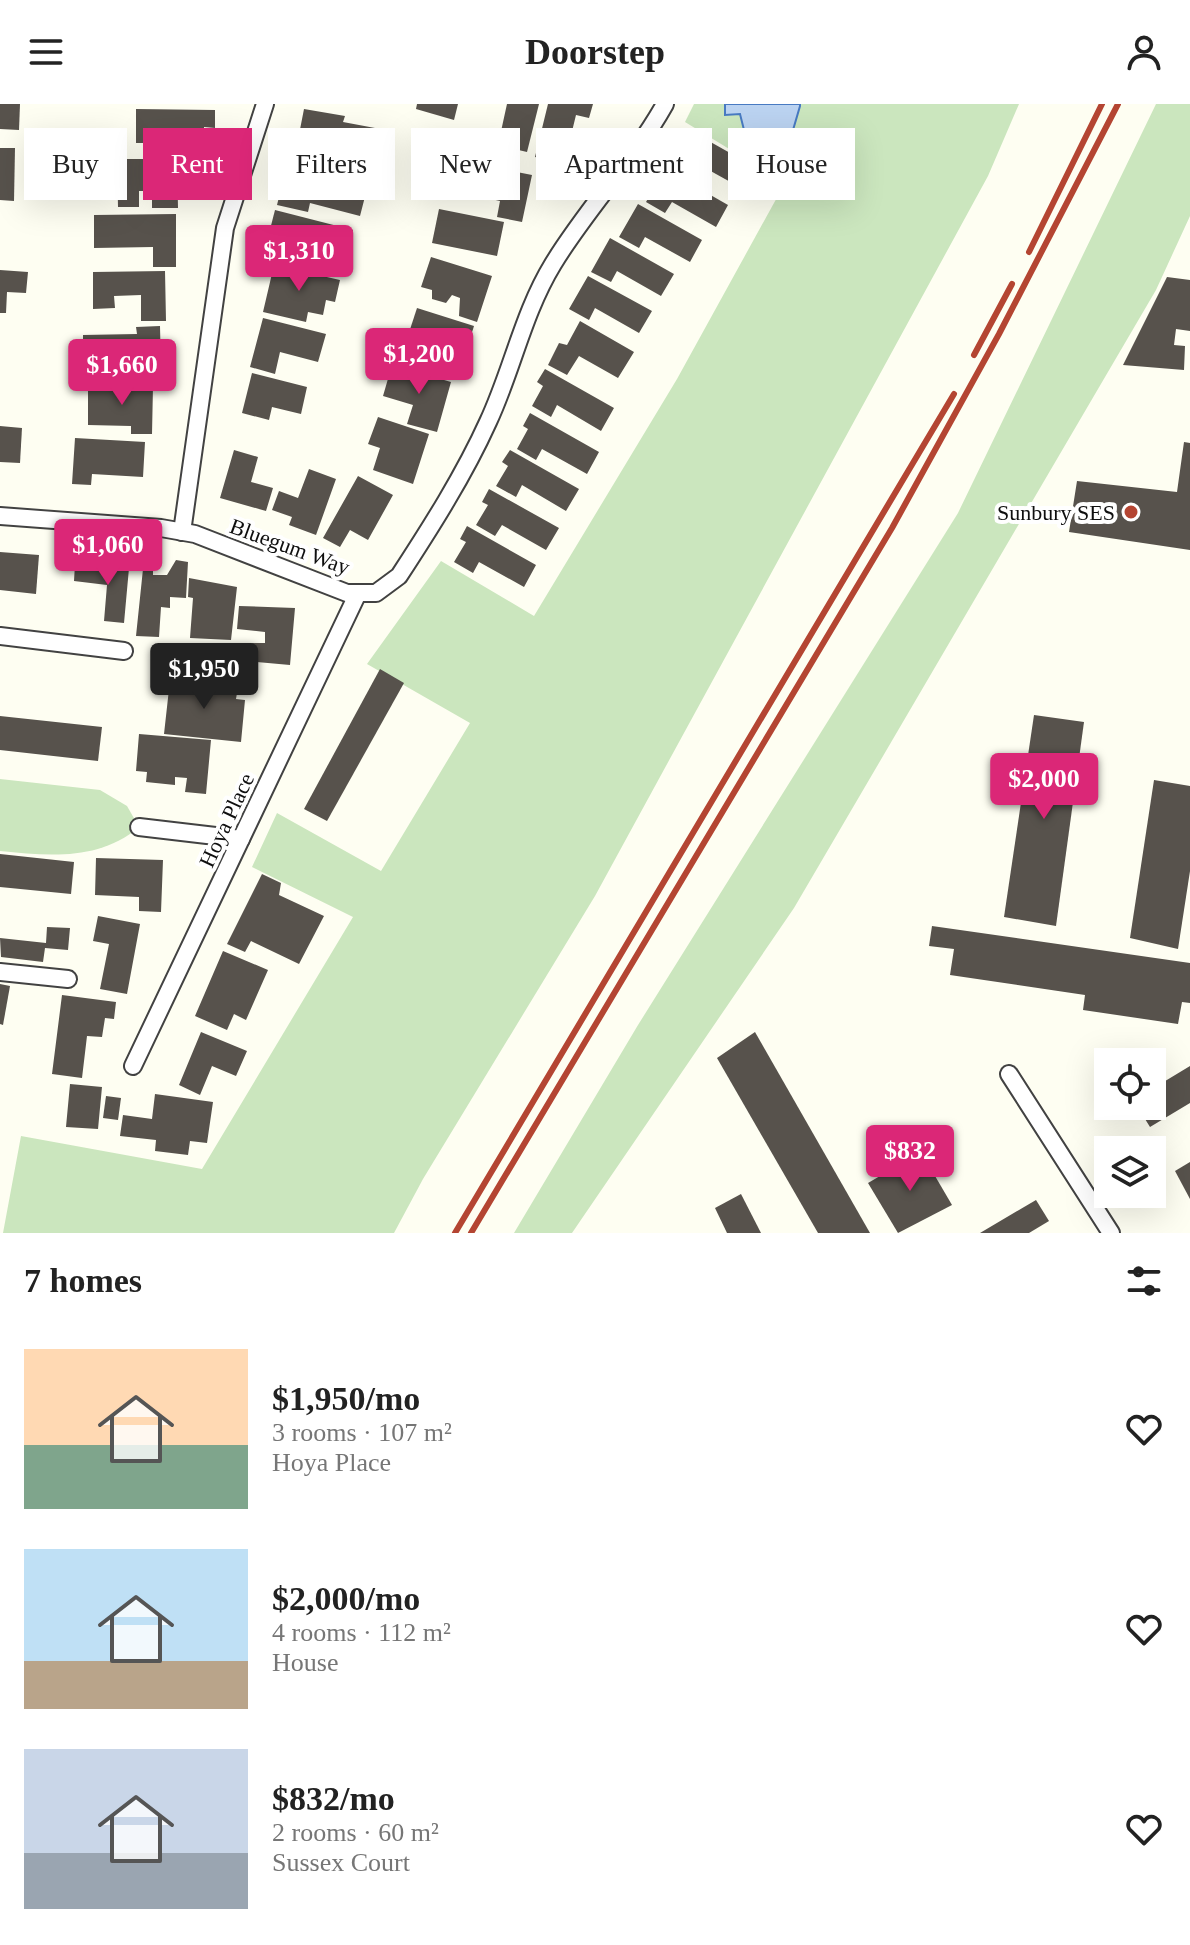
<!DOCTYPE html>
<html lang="en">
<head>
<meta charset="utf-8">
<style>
  body { margin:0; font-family:Georgia,serif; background:#f2f2f2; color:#222; height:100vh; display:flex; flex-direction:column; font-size:30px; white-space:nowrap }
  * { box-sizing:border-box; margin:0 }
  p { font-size:26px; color:#767676 }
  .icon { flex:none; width:44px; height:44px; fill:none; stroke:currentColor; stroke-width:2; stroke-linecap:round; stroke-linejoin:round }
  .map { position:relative; height:1129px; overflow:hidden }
  .side { display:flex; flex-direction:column; background:#fff; flex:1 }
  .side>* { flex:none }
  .hud { position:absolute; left:24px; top:24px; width:1142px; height:72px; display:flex; gap:16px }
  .fabs { position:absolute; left:1094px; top:944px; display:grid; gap:16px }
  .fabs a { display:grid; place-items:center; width:72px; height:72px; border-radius:0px; background:#fff; box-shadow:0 8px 32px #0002; font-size:40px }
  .price { position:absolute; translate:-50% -68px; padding:0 18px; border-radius:8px; background:#db2777; color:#fff; font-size:26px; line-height:52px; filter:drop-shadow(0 2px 4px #0008) }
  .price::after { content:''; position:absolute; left:50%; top:48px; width:24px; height:18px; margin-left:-12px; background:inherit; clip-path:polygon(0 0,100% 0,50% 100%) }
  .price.active { background:#222; color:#fff }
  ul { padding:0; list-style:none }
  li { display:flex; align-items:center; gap:24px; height:200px; padding:0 24px }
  li span { display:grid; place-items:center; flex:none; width:224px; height:160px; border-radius:0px; color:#555 }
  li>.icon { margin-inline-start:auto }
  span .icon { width:96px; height:96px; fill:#fffc; stroke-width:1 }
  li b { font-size:34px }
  h2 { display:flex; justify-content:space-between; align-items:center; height:96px; padding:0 24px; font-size:34px }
  .chip { padding:0 28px; border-radius:0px; background:#fff; box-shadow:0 8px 32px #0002; font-size:28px; line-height:72px }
  .chip.active { background:#db2777; color:#fff }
  header { display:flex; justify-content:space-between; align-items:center; height:104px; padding:0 24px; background:#fff; font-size:36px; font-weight:700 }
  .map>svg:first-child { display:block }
  .green { fill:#cbe6be }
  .water { fill:#bbd3f1; stroke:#487ac2; stroke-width:2 }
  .building { fill:#57524c }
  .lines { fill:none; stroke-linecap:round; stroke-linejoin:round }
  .minor-casing { stroke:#424242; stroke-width:20 }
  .minor { stroke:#fff; stroke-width:16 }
  .rail { stroke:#b44532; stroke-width:6 }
  .poi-dot { fill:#b44532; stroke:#fff; stroke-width:3 }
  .labels { text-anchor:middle; stroke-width:8; stroke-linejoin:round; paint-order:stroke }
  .poi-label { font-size:22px; fill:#0f0f0f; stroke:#fff; text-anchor:end }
  .street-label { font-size:22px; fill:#0f0f0f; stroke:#fff }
</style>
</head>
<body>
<header><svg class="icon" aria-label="menu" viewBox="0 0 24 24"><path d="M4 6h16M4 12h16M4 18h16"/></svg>Doorstep<svg class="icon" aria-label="person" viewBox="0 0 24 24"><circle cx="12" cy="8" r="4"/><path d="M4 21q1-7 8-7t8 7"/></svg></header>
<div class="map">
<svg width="1190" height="1129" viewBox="0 0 1190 1129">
  <rect width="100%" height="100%" fill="#fefef2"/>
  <g class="green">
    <path d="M 694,0 L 1019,0 L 988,72 L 595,792 L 423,1075 L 394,1129 L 3,1129 L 21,1032 L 202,1065 L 353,813 L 252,763 L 277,709 L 381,767 L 470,619 L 367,560 L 441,457 L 534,512 L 677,275 L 785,79 L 685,18 Z"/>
    <path d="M 1156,0 L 1190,0 L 1190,112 L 1156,186 L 794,804 L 572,1129 L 514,1129 L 638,921 L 958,409 Z"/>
    <path d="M 0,675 L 100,686 L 127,702 L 139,723 C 99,757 49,752 0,747 Z"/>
  </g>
  <path class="water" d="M 725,0 L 800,0 L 800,2 L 793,26 L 775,37 L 745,30 L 740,10 L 725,11 Z"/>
  <g class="building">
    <path d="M 0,0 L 20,0 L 19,26 L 0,25 Z"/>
    <path d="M 417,0 L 458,0 L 454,16 L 416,5 Z"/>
    <path d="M 507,0 L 539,0 L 527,48 L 498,41 Z"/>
    <path d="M 548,0 L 593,0 L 589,14 L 576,11 L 564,60 L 535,53 Z"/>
    <path d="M 136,5 L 215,6 L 215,24 L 204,23 L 204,51 L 176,51 L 177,39 L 136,39 Z"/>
    <path d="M 304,5 L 345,12 L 343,18 L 375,24 L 369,59 L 348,54 L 346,61 L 295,51 Z"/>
    <path d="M 691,27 L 755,63 L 743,85 L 698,60 L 692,72 L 672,61 Z"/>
    <path d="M 0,44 L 15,44 L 14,97 L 0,96 Z"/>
    <path d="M 117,55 L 177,55 L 178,104 L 152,104 L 152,87 L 139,87 L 139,103 L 118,103 Z"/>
    <path d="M 457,56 L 532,71 L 522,118 L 497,113 L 500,97 L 469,90 L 468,96 L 450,92 Z"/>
    <path d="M 288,57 L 369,77 L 360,112 L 310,99 L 308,108 L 277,101 Z"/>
    <path d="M 665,65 L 728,101 L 716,123 L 672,98 L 665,109 L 646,98 Z"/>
    <path d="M 638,100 L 702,136 L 690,158 L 645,133 L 639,144 L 619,133 Z"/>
    <path d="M 439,105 L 504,118 L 497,152 L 432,139 Z"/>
    <path d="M 275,106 L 353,126 L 344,164 L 265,145 Z"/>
    <path d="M 176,110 L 176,163 L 153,163 L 153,143 L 94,144 L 94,111 Z"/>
    <path d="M 610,134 L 674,170 L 661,192 L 617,167 L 611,178 L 591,168 Z"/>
    <path d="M 431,153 L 492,172 L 477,218 L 459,212 L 460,194 L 452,191 L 446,199 L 432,195 L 432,186 L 421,183 Z"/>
    <path d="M 274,161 L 340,176 L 335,198 L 326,196 L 323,211 L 308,208 L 306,218 L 263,208 Z"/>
    <path d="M 0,166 L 28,168 L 26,189 L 7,188 L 6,209 L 0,209 Z"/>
    <path d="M 165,167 L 166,217 L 141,217 L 141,191 L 114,192 L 115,204 L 93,205 L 93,168 Z"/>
    <path d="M 588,172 L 652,207 L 639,229 L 595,204 L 589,216 L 569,205 Z"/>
    <path d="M 1167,173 L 1190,176 L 1190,227 L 1176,225 L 1174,241 L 1185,242 L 1184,266 L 1123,261 Z"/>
    <path d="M 417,204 L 474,222 L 458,272 L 401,253 Z"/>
    <path d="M 263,214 L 326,230 L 318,258 L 280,248 L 275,270 L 250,263 Z"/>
    <path d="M 580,217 L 634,248 L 618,274 L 579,252 L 567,271 L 548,261 L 559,239 L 567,241 Z"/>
    <path d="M 160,222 L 161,266 L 137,267 L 137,262 L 83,263 L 83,231 L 137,230 L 136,223 Z"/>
    <path d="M 392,261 L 451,278 L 437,328 L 407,320 L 413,301 L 383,292 Z"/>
    <path d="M 545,265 L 614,304 L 601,327 L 557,301 L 551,313 L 532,302 L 543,282 L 537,278 Z"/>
    <path d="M 252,269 L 307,283 L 301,310 L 272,303 L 269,316 L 242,309 Z"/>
    <path d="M 88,281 L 153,282 L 152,330 L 131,330 L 131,322 L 88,321 Z"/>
    <path d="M 530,309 L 599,348 L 587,370 L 542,345 L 536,356 L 517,345 L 528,325 L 523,322 Z"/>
    <path d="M 378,313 L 429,330 L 413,380 L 373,366 L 380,344 L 368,340 Z"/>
    <path d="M 0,322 L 22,324 L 20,359 L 0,358 Z"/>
    <path d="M 75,334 L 145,338 L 143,373 L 92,370 L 91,381 L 72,380 Z"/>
    <path d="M 1184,338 L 1190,339 L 1190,446 L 1069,428 L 1077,377 L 1177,388 Z"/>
    <path d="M 234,346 L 258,353 L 251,378 L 273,384 L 266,407 L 220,394 Z"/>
    <path d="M 510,346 L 579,385 L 566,407 L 522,381 L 516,393 L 496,382 L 508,362 L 502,358 Z"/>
    <path d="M 309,365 L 336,375 L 316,431 L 289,421 L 292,413 L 272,406 L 279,387 L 298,394 Z"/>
    <path d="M 358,372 L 393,391 L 368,436 L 350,426 L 340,443 L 323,434 Z"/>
    <path d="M 489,385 L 559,424 L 546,446 L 502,421 L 495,432 L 476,421 L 488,401 L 482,398 Z"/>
    <path d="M 467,422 L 536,461 L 524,483 L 479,458 L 473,469 L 454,458 L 466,438 L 460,435 Z"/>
    <path d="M 0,448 L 39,451 L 36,490 L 0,486 Z"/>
    <path d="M 176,456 L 188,458 L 186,494 L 170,493 L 170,504 L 161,503 L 159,533 L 136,532 L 143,465 L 153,466 L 153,471 L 167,471 Z"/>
    <path d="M 75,460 L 129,464 L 124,519 L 104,517 L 107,481 L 74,477 Z"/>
    <path d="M 189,474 L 237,483 L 231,536 L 190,534 L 193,494 L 188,493 Z"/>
    <path d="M 239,502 L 295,504 L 290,561 L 247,557 L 249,539 L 265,539 L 265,528 L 237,525 Z"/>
    <path d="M 380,565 L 404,579 L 327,717 L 304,705 Z"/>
    <path d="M 170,576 L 238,583 L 236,595 L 245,596 L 241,638 L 164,630 Z"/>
    <path d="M 1034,611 L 1084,618 L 1056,822 L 1004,813 Z"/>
    <path d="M 0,612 L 102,623 L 98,657 L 0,646 Z"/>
    <path d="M 139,630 L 211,636 L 206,690 L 185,688 L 187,674 L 175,673 L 175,681 L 146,678 L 147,668 L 136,667 Z"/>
    <path d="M 1154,676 L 1190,682 L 1190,767 L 1178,845 L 1130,834 Z"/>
    <path d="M 0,750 L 74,758 L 71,790 L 0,783 Z"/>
    <path d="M 96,754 L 163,756 L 161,808 L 139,807 L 139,793 L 95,791 Z"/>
    <path d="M 262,770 L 281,779 L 279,791 L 324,812 L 299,860 L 251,837 L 245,848 L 227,840 Z"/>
    <path d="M 98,812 L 140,820 L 127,890 L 100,885 L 109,840 L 93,837 Z"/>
    <path d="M 932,822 L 1190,859 L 1190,899 L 1182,898 L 1178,920 L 1083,906 L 1085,891 L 950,871 L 954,845 L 929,842 Z"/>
    <path d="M 47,823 L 70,824 L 68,846 L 45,844 L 43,858 L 1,853 L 0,834 L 46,839 Z"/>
    <path d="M 223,847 L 268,866 L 246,916 L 234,910 L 227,926 L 195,912 Z"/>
    <path d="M 0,880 L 10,882 L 3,921 L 0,920 Z"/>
    <path d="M 62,891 L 116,898 L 114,915 L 105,914 L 102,933 L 87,932 L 82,974 L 52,970 Z"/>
    <path d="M 201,928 L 247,947 L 236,972 L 212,962 L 200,991 L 179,981 Z"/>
    <path d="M 755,928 L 870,1129 L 818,1129 L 717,954 Z"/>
    <path d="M 1190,962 L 1190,999 L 1150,1023 L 1137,1002 L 1152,1002 L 1152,985 Z"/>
    <path d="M 70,980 L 102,983 L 98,1025 L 66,1023 Z"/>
    <path d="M 155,990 L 213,998 L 207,1039 L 190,1037 L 188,1051 L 155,1047 L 156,1036 L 120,1032 L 123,1011 L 152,1015 Z"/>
    <path d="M 106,992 L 121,994 L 118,1016 L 103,1014 Z"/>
    <path d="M 921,1048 L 952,1101 L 898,1129 L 868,1079 Z"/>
    <path d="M 1190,1058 L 1190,1095 L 1175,1067 Z"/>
    <path d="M 741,1090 L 761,1129 L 727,1129 L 715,1104 Z"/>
    <path d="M 1036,1096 L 1049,1117 L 1029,1129 L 980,1129 Z"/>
  </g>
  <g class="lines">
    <defs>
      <g id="minor">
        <path d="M 0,412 L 161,424 L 195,430 L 347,489 L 376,489 L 399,472 C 431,423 464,371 488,318 C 512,267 523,209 553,160 C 587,104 633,57 665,0"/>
        <path d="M 182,428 L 225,124 L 265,0"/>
        <path d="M 0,532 L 124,547"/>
        <path d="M 139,723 L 241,735"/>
        <path d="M 0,868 L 68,875"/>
        <path d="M 133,962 L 358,489"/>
        <path d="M 1009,970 L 1111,1129"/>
      </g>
    </defs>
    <use href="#minor" class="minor-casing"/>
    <use href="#minor" class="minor"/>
    <g class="rail">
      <path d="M 1029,148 L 1102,0"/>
      <path d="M 974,251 L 1012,180"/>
      <path d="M 455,1129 L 954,290"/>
      <path d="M 471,1129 L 892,424 L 999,230 L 1118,0"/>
    </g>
  </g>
  <circle class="poi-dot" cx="1131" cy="408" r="8"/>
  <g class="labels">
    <g class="poi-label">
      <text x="1115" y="416">Sunbury SES</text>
    </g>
    <g class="street-label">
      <text transform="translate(290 442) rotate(20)" y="8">Bluegum Way</text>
      <text transform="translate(226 716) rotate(-65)" y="8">Hoya Place</text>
    </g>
  </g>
</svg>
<div class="fabs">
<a><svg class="icon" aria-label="locate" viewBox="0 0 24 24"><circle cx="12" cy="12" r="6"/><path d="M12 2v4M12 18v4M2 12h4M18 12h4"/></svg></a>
<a><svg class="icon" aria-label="layers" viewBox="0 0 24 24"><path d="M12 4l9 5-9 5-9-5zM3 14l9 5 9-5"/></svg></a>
</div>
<b class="price" style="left:299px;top:189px">$1,310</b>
<b class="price" style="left:419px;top:292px">$1,200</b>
<b class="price" style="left:122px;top:303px">$1,660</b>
<b class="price" style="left:108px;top:483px">$1,060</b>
<b class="price active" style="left:204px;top:607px">$1,950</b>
<b class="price" style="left:1044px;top:717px">$2,000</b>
<b class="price" style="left:910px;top:1089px">$832</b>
<div class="hud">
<a class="chip">Buy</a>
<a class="chip active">Rent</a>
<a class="chip">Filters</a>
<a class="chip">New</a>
<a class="chip">Apartment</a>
<a class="chip">House</a>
</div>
</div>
<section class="side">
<h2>7 homes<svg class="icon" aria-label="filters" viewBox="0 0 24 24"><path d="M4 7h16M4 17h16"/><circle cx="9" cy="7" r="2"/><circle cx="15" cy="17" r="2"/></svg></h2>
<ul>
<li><span style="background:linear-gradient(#ffd9b3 60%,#7fa58c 0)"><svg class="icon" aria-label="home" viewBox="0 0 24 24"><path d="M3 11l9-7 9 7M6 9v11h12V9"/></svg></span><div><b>$1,950/mo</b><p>3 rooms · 107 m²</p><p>Hoya Place</p></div><svg class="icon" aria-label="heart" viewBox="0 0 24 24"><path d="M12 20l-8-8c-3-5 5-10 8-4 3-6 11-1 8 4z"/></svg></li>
<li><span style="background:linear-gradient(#bfe0f5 70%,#b9a48a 0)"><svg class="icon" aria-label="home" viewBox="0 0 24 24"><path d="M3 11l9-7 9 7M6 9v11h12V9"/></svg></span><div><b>$2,000/mo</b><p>4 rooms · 112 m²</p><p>House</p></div><svg class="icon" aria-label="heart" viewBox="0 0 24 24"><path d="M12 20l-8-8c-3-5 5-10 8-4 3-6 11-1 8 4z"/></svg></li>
<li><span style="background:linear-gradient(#c9d6e8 65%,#9aa5b1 0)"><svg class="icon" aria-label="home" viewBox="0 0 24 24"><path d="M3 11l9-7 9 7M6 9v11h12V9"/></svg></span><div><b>$832/mo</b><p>2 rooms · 60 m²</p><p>Sussex Court</p></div><svg class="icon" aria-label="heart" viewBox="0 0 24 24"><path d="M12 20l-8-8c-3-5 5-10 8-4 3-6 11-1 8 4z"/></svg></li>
</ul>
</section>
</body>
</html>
